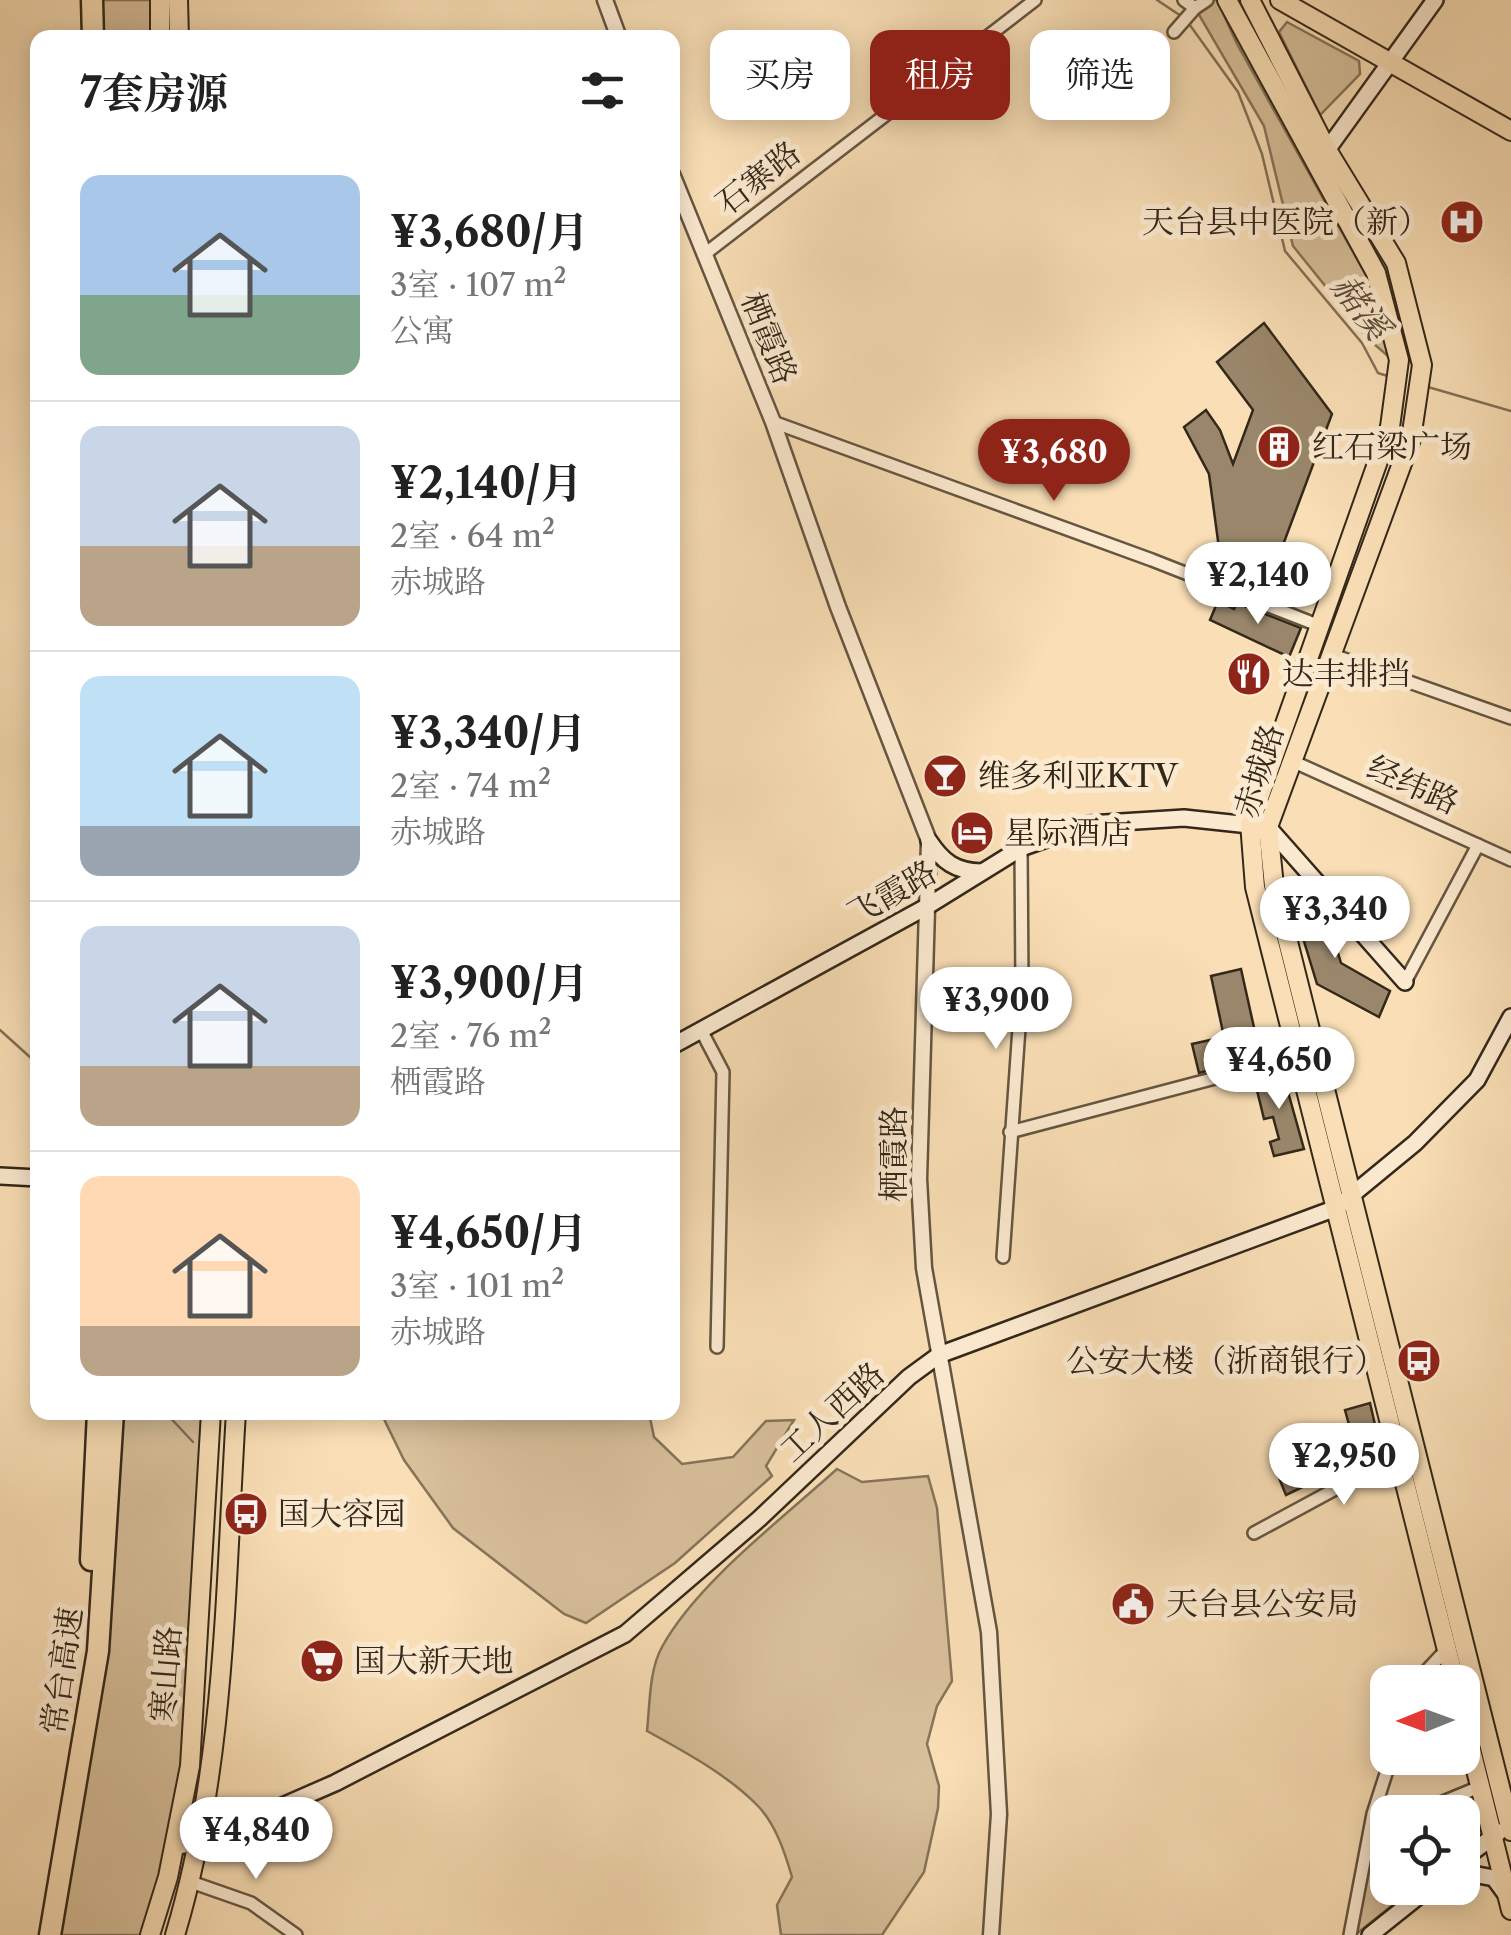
<!DOCTYPE html>
<html lang="zh">
<head>
<meta charset="utf-8">
<style>
  body { margin:0; font-family:"Libre Caslon Text","Noto Serif SC",serif; background:#f2f2f2; color:#222; height:100vh; display:flex; flex-direction:column; font-size:38px; white-space:nowrap }
  * { box-sizing:border-box; margin:0 }
  p { font-size:32px; color:#767676 }
  .icon { flex:none; width:55px; height:55px; fill:none; stroke:currentColor; stroke-width:2; stroke-linecap:round; stroke-linejoin:round }
  .map { position:relative; flex:1; overflow:hidden }
  .side { position:absolute; left:30px; top:30px; width:650px; height:1390px; display:flex; flex-direction:column; background:#fff; border-radius:20px; box-shadow:0 5px 25px #0003 }
  .side>* { flex:none }
  .hud { position:absolute; left:710px; top:30px; width:650px; height:90px; display:flex; gap:20px }
  .needle { width:65px; rotate:269deg }
  .buttons { position:absolute; left:1370px; top:1665px; display:grid; gap:20px }
  .buttons a { display:grid; place-items:center; width:110px; height:110px; border-radius:20px; background:#fff; box-shadow:0 5px 25px #0003; font-size:50px }
  .price { position:absolute; translate:-50% -85px; padding:0 22px; border-radius:35px; background:#fff; color:#222; font-size:32px; line-height:65px; filter:drop-shadow(0 2px 5px #0008) }
  .price::after { content:''; position:absolute; left:50%; top:60px; width:30px; height:22px; margin-left:-15px; background:inherit; clip-path:polygon(0 0,100% 0,50% 100%) }
  .price.current { background:#8f2418; color:#fff }
  ul { padding:0; list-style:none }
  li { display:flex; align-items:center; gap:30px; height:250px; padding:0 50px }
  li+li { border-top:2px solid #e0e0e0 }
  li span { display:grid; place-items:center; flex:none; width:280px; height:200px; border-radius:20px; color:#555 }
  li>.icon { margin-inline-start:auto }
  span .icon { width:120px; height:120px; fill:#fffc; stroke-width:1 }
  li b { font-size:42px }
  h2 { display:flex; justify-content:space-between; align-items:center; height:120px; padding:0 50px; font-size:42px }
  .chip { padding:0 35px; border-radius:20px; background:#fff; box-shadow:0 5px 25px #0003; font-size:35px; line-height:90px }
  .chip.current { background:#8f2418; color:#fff }
  .map>svg:first-child { display:block }
  .green { fill:#d8c09b; stroke:#86745a; stroke-width:2.5 }
  .lines { fill:none; stroke-linecap:round; stroke-linejoin:round }
  .stream { stroke:#827158; stroke-width:2.5 }
  .building { fill:#9a876b; stroke:#33281a; stroke-width:2.5 }
  .minor-casing { stroke:#655641; stroke-width:16 }
  .tertiary-casing { stroke:#655641; stroke-width:19 }
  .secondary-casing { stroke:#33281a; stroke-width:20 }
  .primary-casing { stroke:#33281a; stroke-width:22 }
  .motorway-casing { stroke:#33281a; stroke-width:25 }
  .minor { stroke:#fcead0; stroke-width:11 }
  .tertiary { stroke:#fcead0; stroke-width:14 }
  .secondary { stroke:#fcead0; stroke-width:15 }
  .primary { stroke:#fadfb6; stroke-width:18 }
  .motorway { stroke:#fadfb6; stroke-width:20 }
  .labels { text-anchor:middle; stroke-width:10; stroke-linejoin:round; paint-order:stroke }
  .street-label { font-size:32px; fill:#33281a; stroke:#fcead0 }
  .poi-label { font-size:32px; fill:#33281a; stroke:#fcead0; text-anchor:start }
  .water-label { font-size:35px; font-style:italic; fill:#5a4c39; stroke:#fcead0 }
</style>
</head>
<body>
<div class="map">
<svg width="1511" height="1935" viewBox="0 0 1511 1935">
  <rect width="100%" height="100%" fill="#fadfb6"/>
  <filter id="stains"><feTurbulence type="fractalNoise" baseFrequency=".002" numOctaves="4"/><feColorMatrix values="0 0 0 0 .2 0 0 0 0 .09 0 0 0 0 .02 0 0 0 .5 -.17"/></filter>
  <radialGradient id="worn" r=".72"><stop offset=".6" stop-color="#630" stop-opacity="0"/><stop offset="1" stop-color="#630" stop-opacity=".3"/></radialGradient>
  <g class="green">
    <path d="M 92,0 L 160,0 L 160,37 L 93,37 Z"/>
    <path d="M 1207,0 L 1217,0 L 1237,44 L 1367,277 L 1389,357 L 1368,339 L 1293,246 L 1264,126 L 1195,8 Z"/>
    <path d="M 1287,22 L 1359,61 L 1360,74 L 1320,115 L 1279,32 Z"/>
    <path d="M 113,1413 L 211,1413 L 190,1766 L 150,1935 L 50,1935 L 98,1651 Z"/>
    <path d="M 381,1413 L 649,1413 L 654,1437 L 682,1464 L 733,1457 L 766,1421 L 794,1420 L 766,1466 L 772,1476 L 675,1563 L 586,1623 L 564,1614 L 453,1528 L 404,1460 Z"/>
    <path d="M 837,1469 L 862,1482 L 928,1476 L 937,1508 L 952,1681 L 937,1706 L 927,1744 L 939,1786 L 938,1808 L 924,1872 L 882,1935 L 781,1935 L 777,1905 L 792,1877 C 785,1853 776,1825 758,1806 C 728,1775 685,1752 647,1731 C 650,1704 649,1670 662,1647 C 696,1584 783,1518 837,1469 Z"/>
    <path d="M 1387,1837 L 1388,1888 L 1414,1888 L 1355,1935 L 1366,1854 Z"/>
  </g>
  <g class="lines">
    <g class="stream">
      <path d="M 1157,0 L 1181,16"/>
      <path d="M 1187,21 L 1238,92 L 1262,154 L 1285,251 L 1362,343 L 1378,373 L 1391,377"/>
      <path d="M 1428,387 L 1511,411"/>
      <path d="M 0,1030 L 31,1058 L 38,1071"/>
      <path d="M 165,1412 L 193,1442"/>
    </g>
  </g>
  <g class="building">
    <path d="M 1264,323 L 1332,414 L 1274,569 L 1248,560 L 1248,577 L 1227,579 L 1223,578 L 1209,474 L 1184,427 L 1206,410 L 1220,430 L 1233,464 L 1253,410 L 1217,362 Z"/>
    <path d="M 1218,601 L 1234,609 L 1237,603 L 1301,628 L 1289,657 L 1210,620 Z"/>
    <path d="M 1308,898 L 1312,906 L 1321,904 L 1324,907 L 1341,963 L 1390,991 L 1379,1017 L 1317,984 L 1292,902 Z"/>
    <path d="M 1241,969 L 1257,1041 L 1251,1059 L 1199,1073 L 1192,1044 L 1224,1037 L 1211,976 Z"/>
    <path d="M 1277,1071 L 1283,1074 L 1304,1149 L 1274,1156 L 1270,1142 L 1279,1139 L 1273,1117 L 1264,1119 L 1254,1078 Z"/>
    <path d="M 1370,1403 L 1379,1442 L 1371,1454 L 1286,1495 L 1279,1478 L 1354,1443 L 1345,1410 Z"/>
  </g>
  <g class="lines">
    <defs>
      <g id="minor">
        <path d="M 1184,0 L 1195,8 L 1207,0"/>
        <path d="M 1174,32 L 1195,8"/>
        <path d="M 706,253 L 1035,0"/>
        <path d="M 773,422 L 1152,560 L 1320,626"/>
        <path d="M 1330,654 L 1511,718"/>
        <path d="M 1292,761 L 1511,860"/>
        <path d="M 1405,982 L 1478,845"/>
        <path d="M 701,1030 L 723,1072 L 717,1347"/>
        <path d="M 1010,1132 L 1299,1056"/>
        <path d="M 1003,1257 L 1022,985 L 1021,848"/>
        <path d="M 1254,1533 L 1400,1454"/>
        <path d="M 1416,1682 L 1446,1650"/>
        <path d="M 1419,1812 L 1472,1790"/>
        <path d="M 1366,1854 L 1388,1837"/>
        <path d="M 191,1882 L 251,1903 L 296,1935"/>
        <path d="M 1350,1935 L 1373,1814 L 1391,1758"/>
      </g>
      <g id="tertiary">
        <path d="M 605,0 L 619,38"/>
        <path d="M 672,174 L 773,422 L 838,607 L 929,841 L 919,1179 L 924,1268 L 989,1632 L 999,1814 L 991,1935"/>
      </g>
      <g id="secondary">
        <path d="M 1327,150 L 1435,0"/>
        <path d="M 929,841 C 943,862 955,871 981,872"/>
        <path d="M 672,1046 L 926,907 L 1021,848 L 1089,824 L 1184,818 L 1268,827 L 1405,982"/>
        <path d="M 0,1176 L 38,1178"/>
        <path d="M 174,1847 L 200,1842 L 335,1783 L 625,1634 L 759,1519 L 909,1377 L 939,1355 L 1336,1208 L 1415,1143 L 1477,1080 L 1511,1017"/>
        <path d="M 1462,1860 L 1499,1832"/>
        <path d="M 1462,1872 L 1494,1878 L 1505,1893"/>
        <path d="M 1370,1935 L 1429,1888"/>
      </g>
      <g id="primary">
        <path d="M 160,0 L 160,38"/>
        <path d="M 178,0 L 179,38"/>
        <path d="M 1227,0 L 1376,273 L 1399,360 L 1390,427 L 1250,823 L 1255,887 L 1455,1682"/>
        <path d="M 1250,0 L 1327,150 L 1396,263 L 1422,365 L 1411,439 L 1268,827 L 1274,886 L 1511,1831"/>
        <path d="M 1280,0 L 1511,131"/>
        <path d="M 1462,1714 L 1511,1910"/>
        <path d="M 150,1935 L 168,1877 L 190,1766 L 211,1412"/>
        <path d="M 175,1935 C 226,1766 225,1587 236,1412"/>
      </g>
      <g id="motorway">
        <path d="M 92,0 L 93,38"/>
        <path d="M 91,1560 L 98,1412"/>
        <path d="M 50,1935 L 98,1651 L 113,1412"/>
      </g>
    </defs>
    <use href="#minor" class="minor-casing"/>
    <use href="#tertiary" class="tertiary-casing"/>
    <use href="#secondary" class="secondary-casing"/>
    <use href="#primary" class="primary-casing"/>
    <use href="#motorway" class="motorway-casing"/>
    <use href="#minor" class="minor"/>
    <use href="#tertiary" class="tertiary"/>
    <use href="#secondary" class="secondary"/>
    <use href="#primary" class="primary"/>
    <use href="#motorway" class="motorway"/>
  </g>
  <defs>
    <symbol id="hospital-disc" viewBox="-11 -11 22 22"><circle r="9.5" fill="#8f2418" stroke="#fcead0"/><path d="M-5-5h3v3.5h4V-5h3V5h-3V1.5h-4V5h-3Z" fill="#fff"/></symbol>
    <symbol id="building-disc" viewBox="-11 -11 22 22"><circle r="9.5" fill="#8f2418" stroke="#fcead0"/><path d="M-4-6H4V6H1V3H-1V6H-4ZM-2.5-4.3h1.7v1.8h-1.7ZM.8-4.3h1.7v1.8H.8ZM-2.5-1h1.7V.8h-1.7ZM.8-1h1.7V.8H.8Z" fill="#fff"/></symbol>
    <symbol id="restaurant-disc" viewBox="-11 -11 22 22"><circle r="9.5" fill="#8f2418" stroke="#fcead0"/><path d="M-5-6h1v4h1v-4h1v4h1v-4h1v5L-1.5 .5V6h-2V.5L-5-1ZM5-6V6H3V1.5H1.5Q1.5-4 5-6Z" fill="#fff"/></symbol>
    <symbol id="bar-disc" viewBox="-11 -11 22 22"><circle r="9.5" fill="#8f2418" stroke="#fcead0"/><path d="M-6-5H6L.8 .8V4.5H3.5V6h-7V4.5H-.8V.8Z" fill="#fff"/></symbol>
    <symbol id="hotel-disc" viewBox="-11 -11 22 22"><circle r="9.5" fill="#8f2418" stroke="#fcead0"/><path d="M-6-4.5h1.5V1H6V5H4.5V3h-9V5H-6ZM-4 0a1.8 1.8 0 1 1 3.6 0ZM.5 0V-2.5h3Q6-2.5 6 0Z" fill="#fff"/></symbol>
    <symbol id="bus-disc" viewBox="-11 -11 22 22"><circle r="9.5" fill="#8f2418" stroke="#fcead0"/><path d="M-5-6H5V4H4V6H2V4H-2V6H-4V4H-5ZM-3.5-4V0h7V-4ZM-3.5 1.2v1.5H-2V1.2ZM2 1.2v1.5H3.5V1.2Z" fill="#fff"/></symbol>
    <symbol id="civic-disc" viewBox="-11 -11 22 22"><circle r="9.5" fill="#8f2418" stroke="#fcead0"/><path d="M-.6-6.5H3V-4.5H.6V-3L4-1V1h2V6H-6V1h2V-1L-.6-3ZM-1.2 2.5V6h2.4V2.5Z" fill="#fff"/></symbol>
    <symbol id="supermarket-disc" viewBox="-11 -11 22 22"><circle r="9.5" fill="#8f2418" stroke="#fcead0"/><path d="M-6-5.5h2.5l.6 2H6L4.5 2H-2.5L-4.4-4H-6ZM-1.5 3.2a1.3 1.3 0 1 0 .1 0ZM3 3.2a1.3 1.3 0 1 0 .1 0Z" fill="#fff"/></symbol>
  </defs>
  <g fill-rule="evenodd">
    <use href="#hospital-disc" x="1437" y="197" width="50" height="50"/>
    <use href="#building-disc" x="1254" y="422" width="50" height="50"/>
    <use href="#restaurant-disc" x="1224" y="649" width="50" height="50"/>
    <use href="#bar-disc" x="920" y="751" width="50" height="50"/>
    <use href="#hotel-disc" x="947" y="808" width="50" height="50"/>
    <use href="#bus-disc" x="1394" y="1336" width="50" height="50"/>
    <use href="#bus-disc" x="221" y="1489" width="50" height="50"/>
    <use href="#civic-disc" x="1108" y="1579" width="50" height="50"/>
    <use href="#supermarket-disc" x="297" y="1636" width="50" height="50"/>
  </g>
  <g class="labels">
    <g class="street-label">
      <text transform="translate(758 178) rotate(-38)" y="11">石寨路</text>
      <text transform="translate(769 338) rotate(68)" y="11">栖霞路</text>
      <text transform="translate(1259 771) rotate(-73)" y="11">赤城路</text>
      <text transform="translate(1413 785) rotate(24)" y="11">经纬路</text>
      <text transform="translate(892 893) rotate(-30)" y="11">飞霞路</text>
      <text transform="translate(894 1154) rotate(-90)" y="11">栖霞路</text>
      <text transform="translate(832 1412) rotate(-43)" y="11">工人西路</text>
      <text transform="translate(62 1671) rotate(-82)" y="11">常台高速</text>
      <text transform="translate(166 1674) rotate(-86)" y="11">寒山路</text>
    </g>
    <g class="poi-label">
      <text x="1430" y="233" text-anchor="end">天台县中医院（新）</text>
      <text x="1312" y="458">红石梁广场</text>
      <text x="1282" y="685">达丰排挡</text>
      <text x="978" y="787">维多利亚KTV</text>
      <text x="1004" y="844">星际酒店</text>
      <text x="1386" y="1372" text-anchor="end">公安大楼（浙商银行）</text>
      <text x="278" y="1525">国大容园</text>
      <text x="1166" y="1615">天台县公安局</text>
      <text x="354" y="1672">国大新天地</text>
    </g>
    <g class="water-label">
      <text transform="translate(1361 307) rotate(53)" y="12">赭溪</text>
    </g>
  </g>
  <rect width="100%" height="100%" filter="url(#stains)"/>
  <rect width="100%" height="100%" fill="url(#worn)"/>
</svg>
<div class="buttons">
<a><svg class="needle" viewBox="-14 -14 28 28"><path d="M0-13l5 13h-10z" fill="#e53935"/><path d="M0 13l5-13h-10z" fill="#767676"/></svg></a>
<a><svg class="icon" aria-label="locate" viewBox="0 0 24 24"><circle cx="12" cy="12" r="6"/><path d="M12 2v4M12 18v4M2 12h4M18 12h4"/></svg></a>
</div>
<b class="price current" style="left:1054px;top:504px">¥3,680</b>
<b class="price" style="left:1258px;top:627px">¥2,140</b>
<b class="price" style="left:1335px;top:961px">¥3,340</b>
<b class="price" style="left:996px;top:1052px">¥3,900</b>
<b class="price" style="left:1279px;top:1112px">¥4,650</b>
<b class="price" style="left:1344px;top:1508px">¥2,950</b>
<b class="price" style="left:256px;top:1882px">¥4,840</b>
<div class="hud">
<a class="chip">买房</a>
<a class="chip current">租房</a>
<a class="chip">筛选</a>
</div>
<section class="side">
<h2>7套房源<svg class="icon" aria-label="filters" viewBox="0 0 24 24"><path d="M4 7h16M4 17h16"/><circle cx="9" cy="7" r="2"/><circle cx="15" cy="17" r="2"/></svg></h2>
<ul>
<li><span style="background:linear-gradient(#a9c7e8 60%,#7fa58c 0)"><svg class="icon" aria-label="home" viewBox="0 0 24 24"><path d="M3 11l9-7 9 7M6 9v11h12V9"/></svg></span><div><b>¥3,680/月</b><p>3室 · 107 m²</p><p>公寓</p></div></li>
<li><span style="background:linear-gradient(#c9d6e8 60%,#b9a48a 0)"><svg class="icon" aria-label="home" viewBox="0 0 24 24"><path d="M3 11l9-7 9 7M6 9v11h12V9"/></svg></span><div><b>¥2,140/月</b><p>2室 · 64 m²</p><p>赤城路</p></div></li>
<li><span style="background:linear-gradient(#bfe0f5 75%,#9aa5b1 0)"><svg class="icon" aria-label="home" viewBox="0 0 24 24"><path d="M3 11l9-7 9 7M6 9v11h12V9"/></svg></span><div><b>¥3,340/月</b><p>2室 · 74 m²</p><p>赤城路</p></div></li>
<li><span style="background:linear-gradient(#c9d6e8 70%,#b9a48a 0)"><svg class="icon" aria-label="home" viewBox="0 0 24 24"><path d="M3 11l9-7 9 7M6 9v11h12V9"/></svg></span><div><b>¥3,900/月</b><p>2室 · 76 m²</p><p>栖霞路</p></div></li>
<li><span style="background:linear-gradient(#ffd9b3 75%,#b9a48a 0)"><svg class="icon" aria-label="home" viewBox="0 0 24 24"><path d="M3 11l9-7 9 7M6 9v11h12V9"/></svg></span><div><b>¥4,650/月</b><p>3室 · 101 m²</p><p>赤城路</p></div></li>
</ul>
</section>
</div>
</body>
</html>
